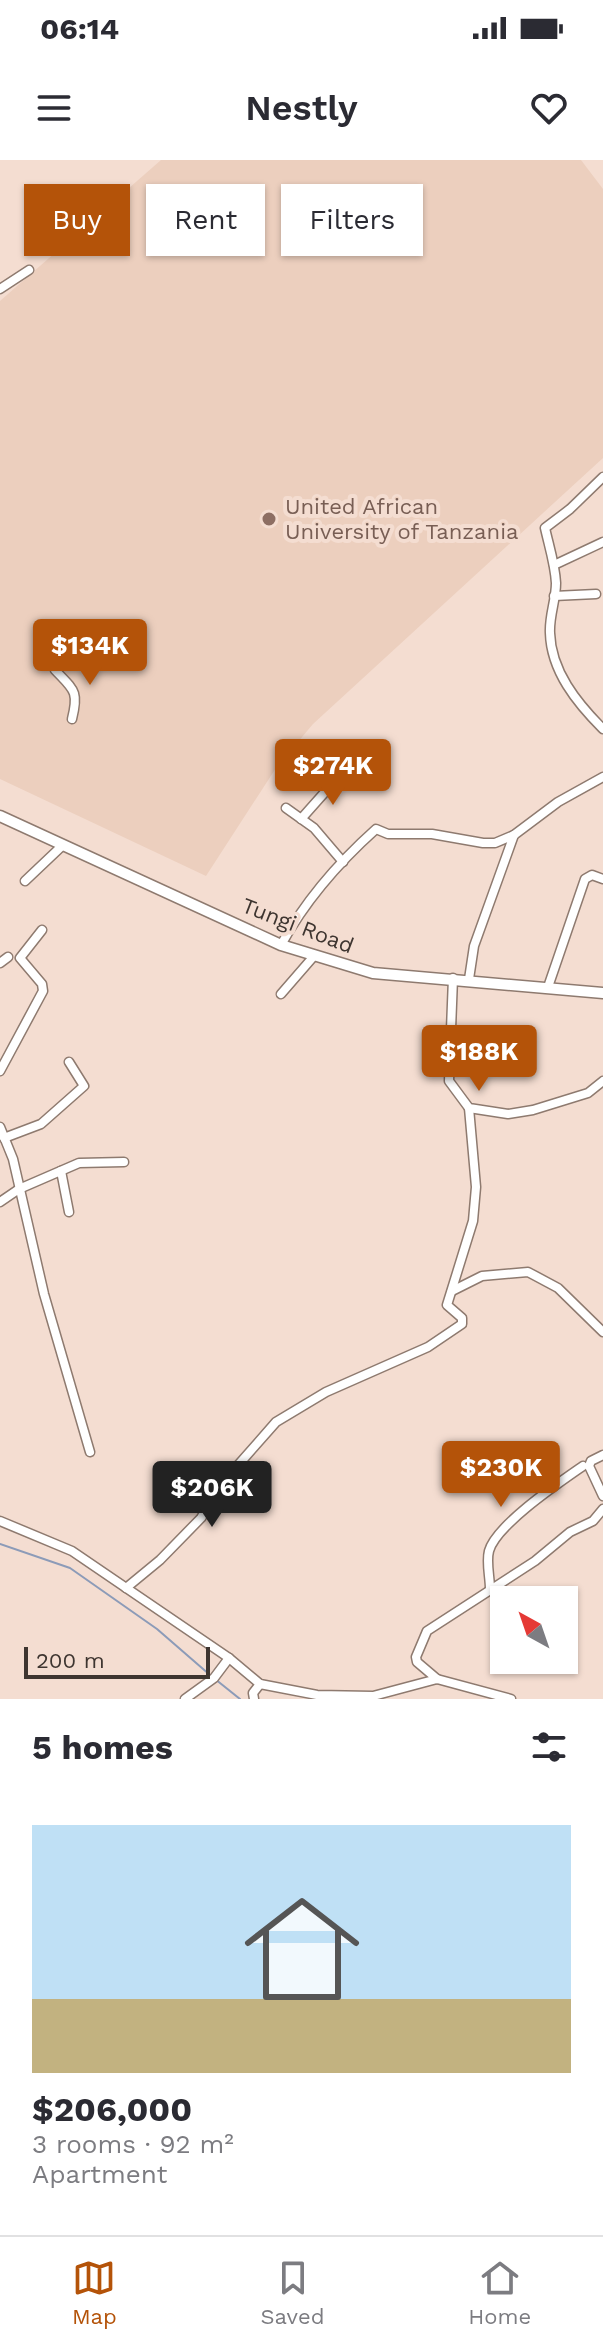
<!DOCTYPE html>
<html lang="en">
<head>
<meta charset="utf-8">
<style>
  body { margin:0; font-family:"Work Sans",sans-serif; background:#f2f2f3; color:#2b2b33; height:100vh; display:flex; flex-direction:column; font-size:30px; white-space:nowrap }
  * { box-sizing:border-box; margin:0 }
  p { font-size:26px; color:#7c7c81 }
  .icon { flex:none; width:44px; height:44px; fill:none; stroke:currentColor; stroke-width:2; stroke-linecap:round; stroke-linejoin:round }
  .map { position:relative; height:1539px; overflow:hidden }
  .sheet { display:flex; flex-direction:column; background:#fff; flex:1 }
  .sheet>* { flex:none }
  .hud { position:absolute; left:24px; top:24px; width:556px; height:72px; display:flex; gap:16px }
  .needle { width:52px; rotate:320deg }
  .buttons { position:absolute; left:490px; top:1426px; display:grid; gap:16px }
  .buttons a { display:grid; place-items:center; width:88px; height:88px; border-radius:0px; background:#fff; box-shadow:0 2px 6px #0004; font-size:40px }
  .scale { position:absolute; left:24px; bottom:20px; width:186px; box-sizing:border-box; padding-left:8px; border:4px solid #3e3530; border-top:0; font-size:22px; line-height:28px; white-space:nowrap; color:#3e3530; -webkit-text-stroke:6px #f4ddd1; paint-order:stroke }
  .price { position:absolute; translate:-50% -68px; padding:0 18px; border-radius:8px; background:#b45309; color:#fff; font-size:26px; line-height:52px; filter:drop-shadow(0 2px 4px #0008) }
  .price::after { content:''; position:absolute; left:50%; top:48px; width:24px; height:18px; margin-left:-12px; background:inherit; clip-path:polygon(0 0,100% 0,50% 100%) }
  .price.selected { background:#222; color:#fff }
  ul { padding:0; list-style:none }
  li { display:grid; align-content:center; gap:16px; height:424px; padding:0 32px }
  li+li { border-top:2px solid #e1e1e2 }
  li span { display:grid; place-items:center; height:248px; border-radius:0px; color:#555 }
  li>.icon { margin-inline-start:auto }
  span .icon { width:144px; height:144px; fill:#fffc; stroke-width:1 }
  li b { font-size:34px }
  h2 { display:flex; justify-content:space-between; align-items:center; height:96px; padding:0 32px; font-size:34px }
  .pill { padding:0 28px; border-radius:0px; background:#fff; box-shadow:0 2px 6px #0004; font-size:28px; line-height:72px }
  .pill.selected { background:#b45309; color:#fff }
  .status { display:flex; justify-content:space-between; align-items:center; height:56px; padding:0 40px; background:#fff; direction:ltr }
  .status svg { height:22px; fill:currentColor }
  header { display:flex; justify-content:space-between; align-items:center; height:104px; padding:0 32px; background:#fff; font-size:36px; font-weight:600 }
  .dock { display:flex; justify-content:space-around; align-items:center; height:112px; border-top:2px solid #e1e1e2; background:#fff; font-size:22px; color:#7c7c81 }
  .dock a { display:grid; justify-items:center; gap:4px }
  .dock .selected { color:#b45309 }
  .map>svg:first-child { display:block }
  .built { fill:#eccfbe }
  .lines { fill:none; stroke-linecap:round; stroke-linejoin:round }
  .stream { stroke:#8c9bb8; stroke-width:2 }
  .minor-casing { stroke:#8e7a6f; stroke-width:11 }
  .major-casing { stroke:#8e7a6f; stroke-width:13 }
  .minor { stroke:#fff; stroke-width:8 }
  .major { stroke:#fff; stroke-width:10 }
  .education-dot { fill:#8d6e63; stroke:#f4ddd1; stroke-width:3 }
  .labels { text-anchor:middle; stroke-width:8; stroke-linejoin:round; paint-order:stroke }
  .education-label { font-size:22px; fill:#785e54; stroke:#f4ddd1; text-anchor:start }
  .street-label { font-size:22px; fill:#3e3530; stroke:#f4ddd1 }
</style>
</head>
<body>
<div class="status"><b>06:14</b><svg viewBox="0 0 49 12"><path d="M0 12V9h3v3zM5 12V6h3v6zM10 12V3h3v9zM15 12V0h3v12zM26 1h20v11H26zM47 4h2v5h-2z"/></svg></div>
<header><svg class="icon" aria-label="menu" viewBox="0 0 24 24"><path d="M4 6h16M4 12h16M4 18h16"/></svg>Nestly<svg class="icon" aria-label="heart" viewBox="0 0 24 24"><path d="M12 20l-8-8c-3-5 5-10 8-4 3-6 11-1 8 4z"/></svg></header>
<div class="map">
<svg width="603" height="1539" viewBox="0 0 603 1539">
  <rect width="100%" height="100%" fill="#f4ddd1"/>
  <path class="built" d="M 161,0 L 581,0 L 603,29 L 603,298 L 313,564 L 276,608 L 206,716 L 0,619 L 0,141 Z"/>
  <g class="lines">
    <g class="stream">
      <path d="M 0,1384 L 70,1408 L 157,1469 L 210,1515"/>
      <path d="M 215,1519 L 240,1539"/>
    </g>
    <defs>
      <g id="minor">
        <path d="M 0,129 L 29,110"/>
        <path d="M 603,317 L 570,349 L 545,368 C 549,386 555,404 556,423 C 556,440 549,456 550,473 C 551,511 577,543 603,569"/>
        <path d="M 554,405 L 603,382"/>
        <path d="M 554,436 L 596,434"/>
        <path d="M 55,510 C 74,530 79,531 72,559"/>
        <path d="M 286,648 L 314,668 L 343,702"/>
        <path d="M 301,659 L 341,614"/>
        <path d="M 25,721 L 63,685"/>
        <path d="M 281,785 C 305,741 338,703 376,669 L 388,674 L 432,674 L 483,683 L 495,683 L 514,675"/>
        <path d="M 0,803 L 8,797"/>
        <path d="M 453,818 L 449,921 L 469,948 L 508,954 L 533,950 L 588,933 L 603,921"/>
        <path d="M 469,819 L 474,786 L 514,675 L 558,642 L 603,617"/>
        <path d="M 548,827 L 585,719 L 592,715 L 603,719"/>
        <path d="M 281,834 L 314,796"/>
        <path d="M 0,911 L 43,831 L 42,824 L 20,798 L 42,770"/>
        <path d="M 0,967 L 13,999 L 44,1134 L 90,1292"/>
        <path d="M 4,978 L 41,964 L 84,926 L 69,902"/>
        <path d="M 61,1011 L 69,1052"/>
        <path d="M 0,1042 L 19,1029 L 79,1003 L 124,1002"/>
        <path d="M 452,1131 L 482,1116 L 528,1112 L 558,1128 L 603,1172"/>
        <path d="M 603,1295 L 591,1301 L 589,1306 L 603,1336"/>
        <path d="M 0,1361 L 72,1391 L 229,1498 L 260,1524 L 317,1535 L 373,1536 L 437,1519 L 511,1539"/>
        <path d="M 126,1428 L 160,1400 L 201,1358 L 225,1320 L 276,1262 L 326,1232 L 428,1187 L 462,1164 L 462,1158 L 447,1145 L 473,1061 L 476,1027 L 469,948"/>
        <path d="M 490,1429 C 490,1417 486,1402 489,1391 C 496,1365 560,1322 583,1306"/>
        <path d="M 437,1519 L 417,1502 L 416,1497 L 427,1471 L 535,1401 L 570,1372 L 593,1361 L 603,1349"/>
        <path d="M 185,1539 L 214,1518 L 229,1498"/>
        <path d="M 254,1539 L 253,1533 L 260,1524"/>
      </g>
      <path id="major" d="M 0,656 L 281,785 L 373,813 L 603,833"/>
    </defs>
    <use href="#minor" class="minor-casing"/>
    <use href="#major" class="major-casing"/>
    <use href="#minor" class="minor"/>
    <use href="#major" class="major"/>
  </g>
  <circle class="education-dot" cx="269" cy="359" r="8"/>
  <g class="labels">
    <g class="education-label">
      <text x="285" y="354">United African<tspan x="285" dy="25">University of Tanzania</tspan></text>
    </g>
    <g class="street-label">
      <text transform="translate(298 765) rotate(21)" y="8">Tungi Road</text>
    </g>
  </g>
</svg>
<div class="buttons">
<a><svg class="needle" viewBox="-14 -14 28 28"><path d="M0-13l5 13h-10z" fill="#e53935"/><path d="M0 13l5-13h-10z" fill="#7c7c81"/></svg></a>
</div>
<div class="scale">200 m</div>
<b class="price" style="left:90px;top:527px">$134K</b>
<b class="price" style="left:333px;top:647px">$274K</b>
<b class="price" style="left:479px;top:933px">$188K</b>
<b class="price" style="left:501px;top:1349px">$230K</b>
<b class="price selected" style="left:212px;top:1369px">$206K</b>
<div class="hud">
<a class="pill selected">Buy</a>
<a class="pill">Rent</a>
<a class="pill">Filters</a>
</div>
</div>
<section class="sheet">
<h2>5 homes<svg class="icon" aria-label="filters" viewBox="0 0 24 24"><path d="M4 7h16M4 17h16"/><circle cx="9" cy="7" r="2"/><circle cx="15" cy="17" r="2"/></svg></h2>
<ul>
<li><span style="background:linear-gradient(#bfe0f5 70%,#c2b280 0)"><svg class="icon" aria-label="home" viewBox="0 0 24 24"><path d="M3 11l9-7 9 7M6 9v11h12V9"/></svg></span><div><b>$206,000</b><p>3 rooms · 92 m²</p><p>Apartment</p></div></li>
</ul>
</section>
<nav class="dock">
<a class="selected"><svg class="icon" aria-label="map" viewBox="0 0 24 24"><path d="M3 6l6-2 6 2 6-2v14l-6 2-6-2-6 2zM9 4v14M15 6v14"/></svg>Map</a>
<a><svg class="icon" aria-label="saved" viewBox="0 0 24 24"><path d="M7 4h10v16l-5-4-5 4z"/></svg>Saved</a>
<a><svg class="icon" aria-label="home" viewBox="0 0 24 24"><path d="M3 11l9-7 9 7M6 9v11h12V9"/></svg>Home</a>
</nav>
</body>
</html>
